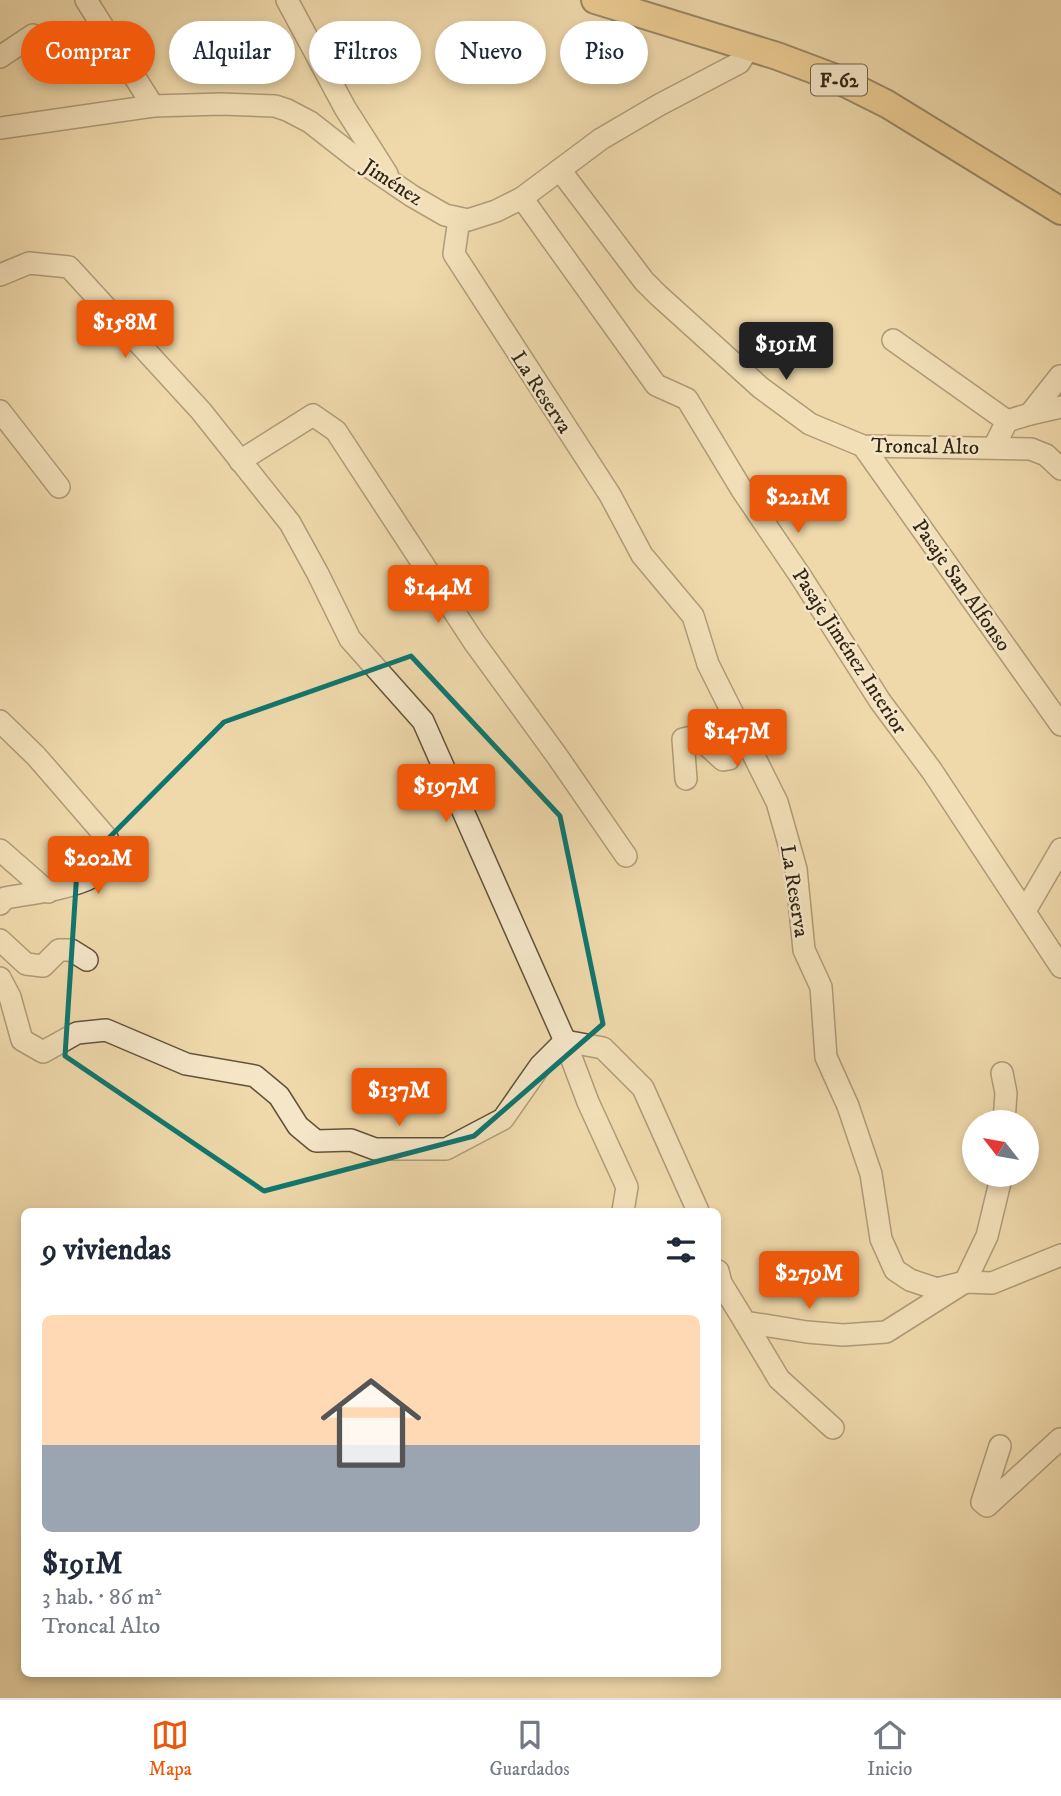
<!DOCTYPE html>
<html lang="es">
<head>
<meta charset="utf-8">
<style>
  body { margin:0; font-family:"IM FELL DW Pica",serif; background:#f2f2f3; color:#1f2937; height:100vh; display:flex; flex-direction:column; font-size:26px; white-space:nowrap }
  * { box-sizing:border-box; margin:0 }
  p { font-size:23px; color:#747a83 }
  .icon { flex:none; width:38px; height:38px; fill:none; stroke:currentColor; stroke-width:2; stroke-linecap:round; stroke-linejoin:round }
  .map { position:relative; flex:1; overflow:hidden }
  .details { position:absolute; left:21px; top:1208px; width:700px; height:469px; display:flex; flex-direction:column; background:#fff; border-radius:10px; box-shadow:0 4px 10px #0003 }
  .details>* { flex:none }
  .banner { position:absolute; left:21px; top:21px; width:700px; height:63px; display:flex; gap:14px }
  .needle { width:46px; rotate:301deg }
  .tools { position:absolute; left:962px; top:1110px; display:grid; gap:14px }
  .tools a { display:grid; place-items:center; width:77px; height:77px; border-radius:50%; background:#fff; box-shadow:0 4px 10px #0003; font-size:35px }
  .price { position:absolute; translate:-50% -60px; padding:0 16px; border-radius:7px; background:#ea580c; color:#fff; font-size:23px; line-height:46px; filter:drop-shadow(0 2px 4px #0008) }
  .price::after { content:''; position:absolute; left:50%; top:42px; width:21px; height:16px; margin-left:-10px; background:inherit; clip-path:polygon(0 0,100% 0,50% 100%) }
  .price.current { background:#222; color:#fff }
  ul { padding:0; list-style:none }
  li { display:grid; align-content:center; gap:14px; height:371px; padding:0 21px }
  li span { display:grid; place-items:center; height:217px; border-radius:10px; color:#555 }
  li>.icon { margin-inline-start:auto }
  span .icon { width:126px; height:126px; fill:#fffc; stroke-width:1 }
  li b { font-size:30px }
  h2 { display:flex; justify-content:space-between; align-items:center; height:84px; padding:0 21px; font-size:30px }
  .chip { padding:0 24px; border-radius:32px; background:#fff; box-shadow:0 4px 10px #0003; font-size:24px; line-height:63px }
  .chip.current { background:#ea580c; color:#fff }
  .menu { display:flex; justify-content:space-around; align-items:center; height:98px; border-top:2px solid #e0e1e3; background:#fff; font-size:19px; color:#747a83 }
  .menu a { display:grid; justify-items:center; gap:4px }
  .menu .current { color:#ea580c }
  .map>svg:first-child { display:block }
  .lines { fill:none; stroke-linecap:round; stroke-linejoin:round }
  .minor-casing { stroke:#61533a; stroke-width:24 }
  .major-casing { stroke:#322615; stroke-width:30 }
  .minor { stroke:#f5e6c8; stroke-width:21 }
  .major { stroke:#e8bc76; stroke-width:26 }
  .marked { fill:none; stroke:#0f766e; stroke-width:5; stroke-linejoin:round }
  .labels { text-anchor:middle; stroke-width:5; stroke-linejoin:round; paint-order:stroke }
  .shield { fill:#f5e6c8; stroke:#6c604b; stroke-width:2 }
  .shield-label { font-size:19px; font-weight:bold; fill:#322615 }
  .street-label { font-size:21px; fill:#322615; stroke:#f5e6c8 }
</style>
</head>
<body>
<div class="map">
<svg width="1061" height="1698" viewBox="0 0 1061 1698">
  <rect width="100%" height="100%" fill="#efd9ab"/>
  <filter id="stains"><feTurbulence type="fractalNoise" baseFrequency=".00286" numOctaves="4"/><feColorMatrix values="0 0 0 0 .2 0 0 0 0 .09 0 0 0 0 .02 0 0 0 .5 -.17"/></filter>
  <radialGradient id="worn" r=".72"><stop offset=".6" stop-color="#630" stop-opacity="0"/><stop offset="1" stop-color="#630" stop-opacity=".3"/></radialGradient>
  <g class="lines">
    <defs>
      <g id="minor">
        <path d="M 86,0 L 153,106"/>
        <path d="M 287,0 L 345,108 L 387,174"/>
        <path d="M 0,57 L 33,35"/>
        <path d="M 0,128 L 153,106 L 221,104 L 275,106 L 287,110 L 310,122 L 356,158 L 412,196 L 445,215 L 468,220 L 496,211 L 522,198 L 601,139 L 659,105 L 739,63 L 749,48"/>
        <path d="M 560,170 L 644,281 L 658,295 L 761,388 L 810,424 L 863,446 L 1031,449 L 1046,455 L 1061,469"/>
        <path d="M 522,198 L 656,385 L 687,399 L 742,490 L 801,577 L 880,701 L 932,771 L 1061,967"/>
        <path d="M 459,219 L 454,254 L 610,495 L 642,555 L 693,616 L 708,664 L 777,802 L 796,869 L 804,950 L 821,987 L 826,1057 L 848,1106 L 871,1174 L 881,1239 L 895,1270 L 910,1280 L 937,1289 L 965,1282 L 992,1283 L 1061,1255"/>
        <path d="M 0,275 L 29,263 L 69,267 L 201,411 L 290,523 L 318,574 L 350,639 L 423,721 L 565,1041 L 588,1102 L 627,1187 L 623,1211"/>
        <path d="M 893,340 L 1007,421 L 994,447"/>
        <path d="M 0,411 L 59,487"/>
        <path d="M 1030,414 L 1061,407"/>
        <path d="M 1007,421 L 1030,414 L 1060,376"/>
        <path d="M 863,446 L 1061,725"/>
        <path d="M 240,461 L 313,415 L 336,431 L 474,642 L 557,756 L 626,856"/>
        <path d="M 0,721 L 36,756 L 107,838 C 132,886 33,892 5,898 L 0,904"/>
        <path d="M 686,779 L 683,739 L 697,736 L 723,760 L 729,759 L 738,723"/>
        <path d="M 0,850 L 48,892"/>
        <path d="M 1025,911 L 1061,849"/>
        <path d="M 0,940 L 26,964 L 43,966 L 59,950 L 71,950 L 87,960"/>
        <path d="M 0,978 L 10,997 L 22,1040 L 43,1052 L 77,1033 L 106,1030 L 186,1064 L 255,1076 L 279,1096 L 298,1126 L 316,1141 L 351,1140 L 375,1149 L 446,1149 L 503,1119 L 540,1066 L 565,1041 L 603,1048 L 643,1088 L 698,1211"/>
        <path d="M 1002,1073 L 1006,1093 L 1004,1122"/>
        <path d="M 718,1271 L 721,1283 L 745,1322 L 807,1332 L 843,1335 L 886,1332 L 965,1282 L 987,1236 L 1002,1174"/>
        <path d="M 745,1322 L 779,1379 L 833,1428"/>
        <path d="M 1000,1446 L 982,1502 L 987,1506 L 1060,1439"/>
      </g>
      <path id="major" d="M 595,0 L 777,56 L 833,77 L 887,104 L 1061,211"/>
    </defs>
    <use href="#minor" class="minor-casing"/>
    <use href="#major" class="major-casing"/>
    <use href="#minor" class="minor"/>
    <use href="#major" class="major"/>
  </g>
  <path d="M0 0H1061V1698H0ZM 411,656 L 560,816 L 603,1024 L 474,1136 L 264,1191 L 65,1056 L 77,870 L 224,722 Z" fill="#efd9ab" fill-opacity=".55" fill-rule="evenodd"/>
  <path class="marked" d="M 411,656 L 560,816 L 603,1024 L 474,1136 L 264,1191 L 65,1056 L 77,870 L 224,722 Z"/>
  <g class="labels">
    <rect class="shield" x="811" y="64.5" width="56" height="31" rx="5"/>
    <g class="shield-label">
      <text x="839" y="87">F-62</text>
    </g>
    <g class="street-label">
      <text transform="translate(393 182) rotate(33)" y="7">Jiménez</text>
      <text transform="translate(542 392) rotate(57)" y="7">La Reserva</text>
      <text transform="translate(925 446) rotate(1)" y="7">Troncal Alto</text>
      <text transform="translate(962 585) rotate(55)" y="7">Pasaje San Alfonso</text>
      <text transform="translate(850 651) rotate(57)" y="7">Pasaje Jiménez Interior</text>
      <text transform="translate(795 891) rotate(81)" y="7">La Reserva</text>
    </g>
  </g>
  <rect width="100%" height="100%" filter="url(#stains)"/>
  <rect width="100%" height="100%" fill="url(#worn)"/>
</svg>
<div class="tools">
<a><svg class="needle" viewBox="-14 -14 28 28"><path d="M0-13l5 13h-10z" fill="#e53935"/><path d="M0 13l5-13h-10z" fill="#747a83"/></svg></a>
</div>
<b class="price" style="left:125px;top:360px">$158M</b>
<b class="price current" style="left:786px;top:382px">$191M</b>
<b class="price" style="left:798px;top:535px">$221M</b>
<b class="price" style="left:438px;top:625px">$144M</b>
<b class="price" style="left:737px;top:769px">$147M</b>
<b class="price" style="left:446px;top:824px">$197M</b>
<b class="price" style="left:98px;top:896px">$202M</b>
<b class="price" style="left:399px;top:1128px">$137M</b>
<b class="price" style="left:809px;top:1311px">$279M</b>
<div class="banner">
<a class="chip current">Comprar</a>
<a class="chip">Alquilar</a>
<a class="chip">Filtros</a>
<a class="chip">Nuevo</a>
<a class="chip">Piso</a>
</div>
<section class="details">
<h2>9 viviendas<svg class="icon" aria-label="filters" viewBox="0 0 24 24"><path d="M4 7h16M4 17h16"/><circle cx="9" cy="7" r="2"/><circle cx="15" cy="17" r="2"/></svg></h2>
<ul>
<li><span style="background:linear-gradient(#ffd9b3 60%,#9aa5b1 0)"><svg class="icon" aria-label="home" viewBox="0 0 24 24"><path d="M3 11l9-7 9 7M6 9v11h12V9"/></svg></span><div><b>$191M</b><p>3 hab. · 86 m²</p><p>Troncal Alto</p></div></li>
</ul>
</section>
</div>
<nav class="menu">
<a class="current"><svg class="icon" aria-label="map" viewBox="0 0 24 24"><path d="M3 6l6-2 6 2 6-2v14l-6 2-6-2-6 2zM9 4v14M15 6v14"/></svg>Mapa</a>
<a><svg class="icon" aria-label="saved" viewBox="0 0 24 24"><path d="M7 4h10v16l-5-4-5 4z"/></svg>Guardados</a>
<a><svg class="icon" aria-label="home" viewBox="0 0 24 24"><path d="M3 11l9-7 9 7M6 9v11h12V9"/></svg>Inicio</a>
</nav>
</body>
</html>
